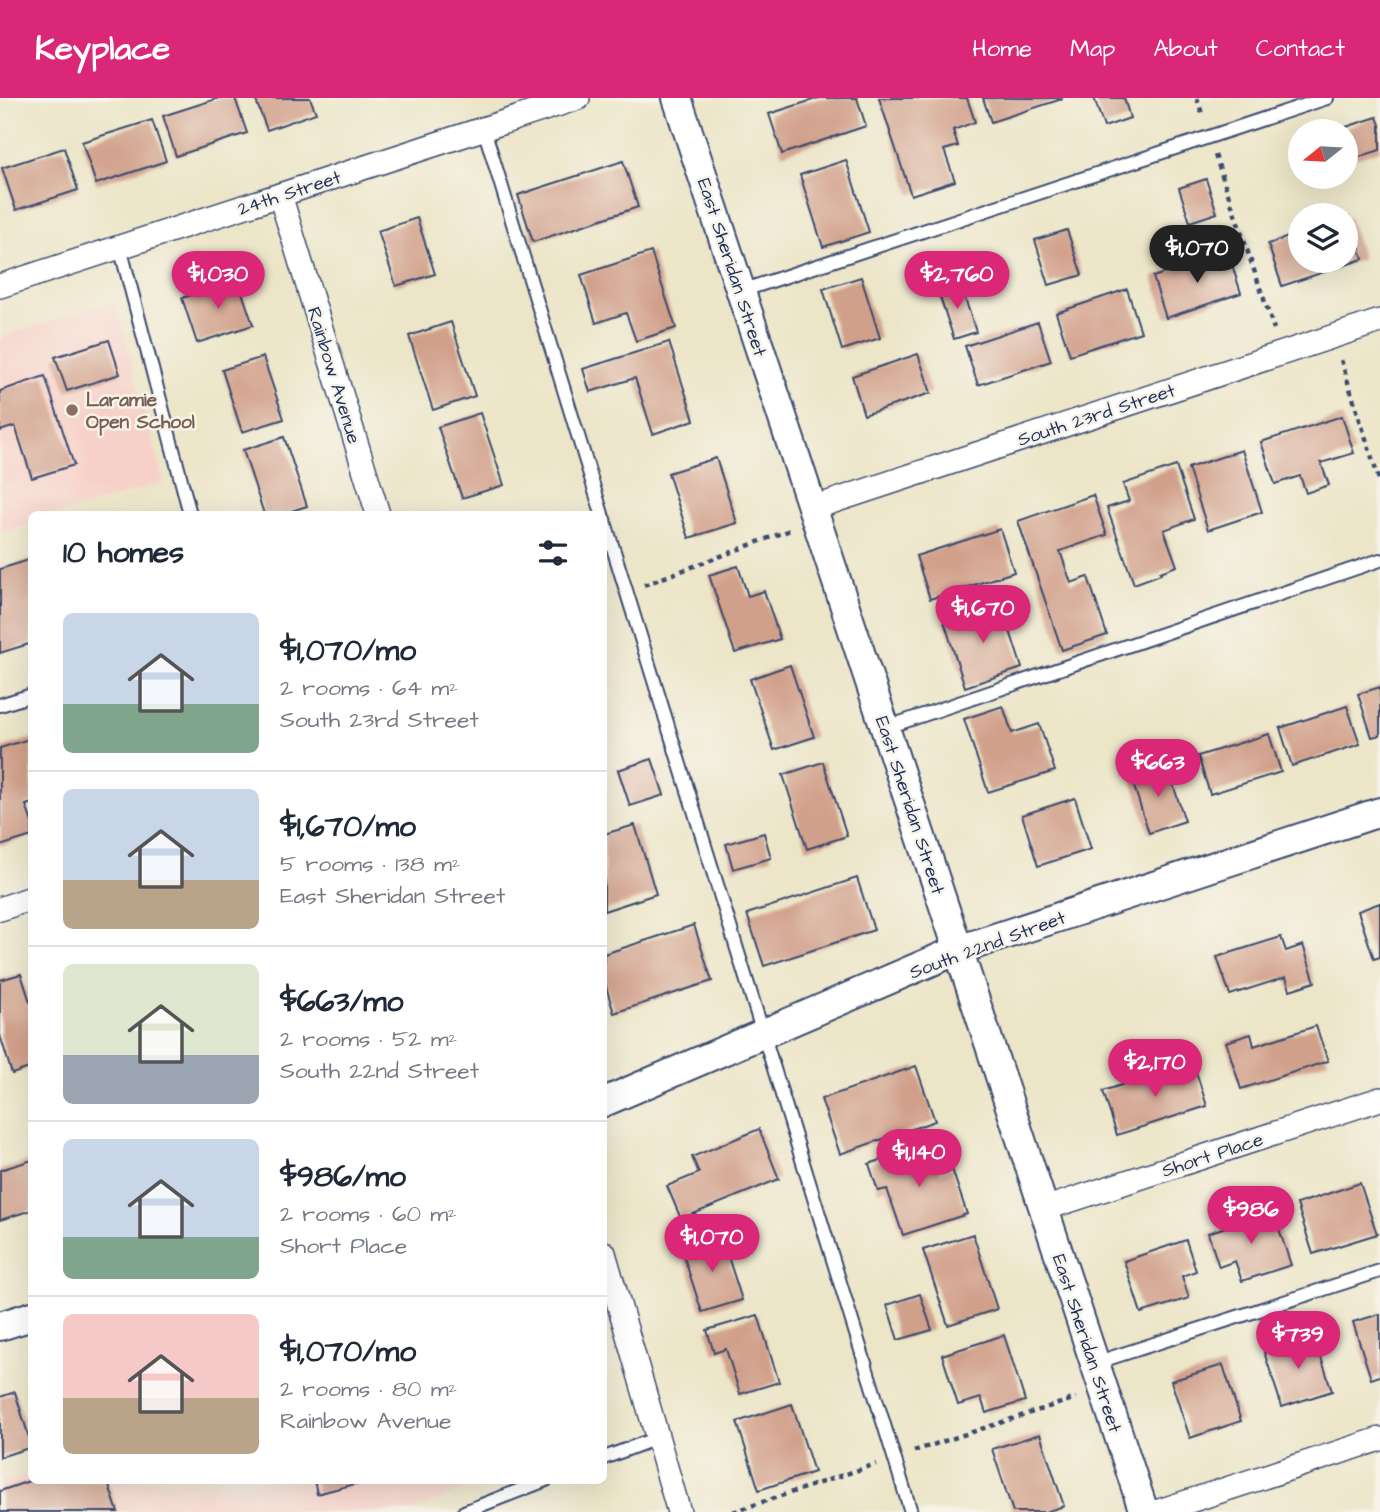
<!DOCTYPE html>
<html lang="en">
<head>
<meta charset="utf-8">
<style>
  body { margin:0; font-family:"Architects Daughter",sans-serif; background:#f2f2f3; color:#1f2937; height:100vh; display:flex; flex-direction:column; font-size:26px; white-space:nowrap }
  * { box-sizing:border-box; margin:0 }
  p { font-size:23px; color:#747a83 }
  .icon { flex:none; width:38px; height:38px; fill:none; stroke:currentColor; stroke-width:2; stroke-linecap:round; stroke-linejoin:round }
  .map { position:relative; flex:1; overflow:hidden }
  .details { position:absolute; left:28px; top:413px; width:579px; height:973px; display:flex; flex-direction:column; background:#fff; border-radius:10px; box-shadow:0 7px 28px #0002 }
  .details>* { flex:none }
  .needle { width:46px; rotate:252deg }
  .fabs { position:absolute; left:1288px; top:21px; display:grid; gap:14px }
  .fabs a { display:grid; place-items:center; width:70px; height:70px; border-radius:50%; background:#fff; box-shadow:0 7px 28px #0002; font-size:35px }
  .price { position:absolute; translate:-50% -60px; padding:0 16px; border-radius:24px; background:#db2777; color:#fff; font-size:23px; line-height:46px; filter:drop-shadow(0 2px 4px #0008) }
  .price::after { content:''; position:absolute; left:50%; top:42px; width:21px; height:16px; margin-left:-10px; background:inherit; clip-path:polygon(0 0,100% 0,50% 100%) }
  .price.selected { background:#222; color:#fff }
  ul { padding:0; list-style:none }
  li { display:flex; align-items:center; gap:21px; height:175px; padding:0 35px }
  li+li { border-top:2px solid #e0e1e3 }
  li span { display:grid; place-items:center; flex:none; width:196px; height:140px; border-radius:10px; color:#555 }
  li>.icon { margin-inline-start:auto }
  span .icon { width:84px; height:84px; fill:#fffc; stroke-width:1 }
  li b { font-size:30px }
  h2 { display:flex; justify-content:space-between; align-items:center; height:84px; padding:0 35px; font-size:30px }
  header { display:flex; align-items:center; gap:42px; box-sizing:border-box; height:98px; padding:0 35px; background:#db2777; color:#fff }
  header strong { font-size:33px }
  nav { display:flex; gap:38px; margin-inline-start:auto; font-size:24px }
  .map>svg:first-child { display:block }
  .built { fill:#f7d1c9 }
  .building { fill:#d1a08b }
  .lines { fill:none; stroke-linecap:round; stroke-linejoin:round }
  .service-casing { stroke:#3a4a6e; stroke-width:16 }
  .minor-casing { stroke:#3a4a6e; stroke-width:26 }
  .tertiary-casing { stroke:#3a4a6e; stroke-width:32 }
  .path { stroke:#3a4a6e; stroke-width:4.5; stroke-dasharray:5 5; stroke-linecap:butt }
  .service { stroke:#fff; stroke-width:12 }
  .minor { stroke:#fff; stroke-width:23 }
  .tertiary { stroke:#fff; stroke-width:28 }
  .education-dot { fill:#8d6e63; stroke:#f7f3e8; stroke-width:2.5 }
  .labels { text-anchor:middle; stroke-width:5; stroke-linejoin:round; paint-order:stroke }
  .street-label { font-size:19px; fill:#1b2f5e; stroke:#f7f3e8 }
  .education-label { font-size:19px; font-weight:bold; fill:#785e54; stroke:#f7f3e8; text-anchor:start }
</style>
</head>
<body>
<header>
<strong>Keyplace</strong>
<nav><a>Home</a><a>Map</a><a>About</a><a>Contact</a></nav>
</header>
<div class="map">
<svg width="1380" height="1414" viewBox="0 0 1380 1414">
  <rect width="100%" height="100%" fill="#f7f3e8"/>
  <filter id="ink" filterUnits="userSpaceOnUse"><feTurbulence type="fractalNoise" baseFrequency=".0143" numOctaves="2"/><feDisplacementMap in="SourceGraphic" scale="14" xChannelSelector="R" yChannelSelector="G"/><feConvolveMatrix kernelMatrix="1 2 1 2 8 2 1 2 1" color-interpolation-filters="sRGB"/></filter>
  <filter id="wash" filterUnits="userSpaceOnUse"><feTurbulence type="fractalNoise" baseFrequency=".00686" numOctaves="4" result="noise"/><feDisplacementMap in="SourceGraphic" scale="28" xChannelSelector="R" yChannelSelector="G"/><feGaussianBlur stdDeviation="1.57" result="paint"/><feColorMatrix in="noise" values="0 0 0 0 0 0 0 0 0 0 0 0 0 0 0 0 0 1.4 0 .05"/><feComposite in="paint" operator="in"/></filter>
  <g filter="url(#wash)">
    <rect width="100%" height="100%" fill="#ece5c8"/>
    <g class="built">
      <path d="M 115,202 L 164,384 L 61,416 L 32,416 L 31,426 L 0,436 L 0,240 Z"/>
      <path d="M 31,1376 L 32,1382 L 485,1383 L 414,1412 L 414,1414 L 0,1414 L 0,1386 Z"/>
    </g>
    <g id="blocks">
      <g class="building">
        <path d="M 219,0 L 235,0 L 247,35 L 176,58 L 163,18 Z"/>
        <path d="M 255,0 L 310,0 L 316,15 L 267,32 Z"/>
        <path d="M 819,0 L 857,0 L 866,28 L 782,56 L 769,16 Z"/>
        <path d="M 879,0 L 967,0 L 975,24 L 953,32 L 958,48 L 944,52 L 955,83 L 911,97 Z"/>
        <path d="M 983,0 L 1062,0 L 1062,1 L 991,24 Z"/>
        <path d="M 1094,0 L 1124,0 L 1130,20 L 1104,29 Z"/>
        <path d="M 1377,19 L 1380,27 L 1380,52 L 1356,60 L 1346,29 Z"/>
        <path d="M 152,22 L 166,63 L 96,86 L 82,44 Z"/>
        <path d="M 64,50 L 78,92 L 16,112 L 2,70 Z"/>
        <path d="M 846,62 L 869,134 L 823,149 L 800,77 Z"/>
        <path d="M 623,63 L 638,109 L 533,144 L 518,97 Z"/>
        <path d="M 1206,81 L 1217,115 L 1190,124 L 1179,90 Z"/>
        <path d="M 1349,119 L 1363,161 L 1282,188 L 1268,146 L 1300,135 L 1300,163 L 1346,163 L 1346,120 Z"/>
        <path d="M 417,120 L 435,176 L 396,188 L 378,133 Z"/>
        <path d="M 1067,132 L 1082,177 L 1049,187 L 1035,142 Z"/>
        <path d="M 651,154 L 676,230 L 636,243 L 626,215 L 596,225 L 581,177 Z"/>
        <path d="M 1228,154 L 1241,195 L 1166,220 L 1153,179 Z"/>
        <path d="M 861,179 L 880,240 L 842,252 L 823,191 Z"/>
        <path d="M 238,182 L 253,227 L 197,245 L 182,200 Z"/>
        <path d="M 960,185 L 976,234 L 954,241 L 938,193 Z"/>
        <path d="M 1127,191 L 1141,234 L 1070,257 L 1056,215 Z"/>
        <path d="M 451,224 L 475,298 L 433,312 L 409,238 Z"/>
        <path d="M 1038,224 L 1051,263 L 978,287 L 965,248 Z"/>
        <path d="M 109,242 L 120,276 L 67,293 L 55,259 Z"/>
        <path d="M 669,244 L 694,322 L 653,336 L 635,280 L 590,294 L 583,271 Z"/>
        <path d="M 918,256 L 931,295 L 864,317 L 852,278 Z"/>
        <path d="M 263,259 L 284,321 L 242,334 L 222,272 Z"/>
        <path d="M 45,278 L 74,367 L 32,380 L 15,328 L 0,333 L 0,293 Z"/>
        <path d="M 480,315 L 504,387 L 462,400 L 438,329 Z"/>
        <path d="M 1342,318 L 1354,355 L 1321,365 L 1329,387 L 1306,395 L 1300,378 L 1275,386 L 1261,344 Z"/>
        <path d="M 284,339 L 307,408 L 282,416 L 264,416 L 243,352 Z"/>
        <path d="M 1242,352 L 1262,414 L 1208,432 L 1188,370 Z"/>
        <path d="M 716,360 L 737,425 L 689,440 L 668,375 Z"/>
        <path d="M 1176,368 L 1194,421 L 1164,432 L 1177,468 L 1160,474 L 1161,476 L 1134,486 L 1107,410 L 1129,403 L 1123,386 Z"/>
        <path d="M 1093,397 L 1107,437 L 1060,453 L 1071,485 L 1088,479 L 1107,537 L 1062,552 L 1018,423 Z"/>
        <path d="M 1000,431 L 1014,474 L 930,501 L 916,458 Z"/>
        <path d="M 32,461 L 32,545 L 0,555 L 0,471 Z"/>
        <path d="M 738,468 L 748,498 L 764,493 L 780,541 L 735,555 L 709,477 Z"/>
        <path d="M 1001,505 L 1022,570 L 965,589 L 944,523 Z"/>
        <path d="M 790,567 L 814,639 L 774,652 L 750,581 Z"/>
        <path d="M 1380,589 L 1380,637 L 1372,639 L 1358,596 Z"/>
        <path d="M 1003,608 L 1012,635 L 1039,626 L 1055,673 L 988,694 L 964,621 Z"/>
        <path d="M 1347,608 L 1360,646 L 1292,668 L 1280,630 Z"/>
        <path d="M 1269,636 L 1281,674 L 1210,696 L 1198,658 Z"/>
        <path d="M 32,640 L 32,705 L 26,707 L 32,725 L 32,738 L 0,748 L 0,650 Z"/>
        <path d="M 652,661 L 664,697 L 630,708 L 618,672 Z"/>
        <path d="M 823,664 L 847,738 L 807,751 L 783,677 Z"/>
        <path d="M 1167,668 L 1185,723 L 1149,735 L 1131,679 Z"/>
        <path d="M 1075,700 L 1091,751 L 1038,768 L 1022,717 Z"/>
        <path d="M 635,727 L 656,796 L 604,813 L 604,736 Z"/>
        <path d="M 764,735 L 771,760 L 733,771 L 726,746 Z"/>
        <path d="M 857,780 L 874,832 L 764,868 L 747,816 Z"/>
        <path d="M 1380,805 L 1380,859 L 1374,861 L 1358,813 Z"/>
        <path d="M 694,827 L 712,883 L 614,915 L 604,882 L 604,856 Z"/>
        <path d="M 1281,839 L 1286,853 L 1303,847 L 1315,884 L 1290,892 L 1286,879 L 1230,897 L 1217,859 Z"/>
        <path d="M 21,876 L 30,904 L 32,904 L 32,969 L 12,976 L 0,937 L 0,882 Z"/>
        <path d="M 1316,928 L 1328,963 L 1241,991 L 1226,944 L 1251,936 L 1254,948 Z"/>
        <path d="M 1193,964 L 1207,1008 L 1117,1037 L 1103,993 Z"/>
        <path d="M 916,968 L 935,1023 L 840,1056 L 821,1001 Z"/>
        <path d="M 759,1031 L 779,1081 L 681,1121 L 667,1088 L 699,1075 L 692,1059 Z"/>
        <path d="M 930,1046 L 940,1075 L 952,1071 L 967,1116 L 903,1137 L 887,1091 L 878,1093 L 869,1066 Z"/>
        <path d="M 32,1062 L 32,1112 L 0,1122 L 0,1072 Z"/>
        <path d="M 1360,1085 L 1377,1136 L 1313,1156 L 1297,1106 Z"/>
        <path d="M 1273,1113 L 1291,1167 L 1242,1183 L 1235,1163 L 1219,1169 L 1208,1135 Z"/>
        <path d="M 973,1136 L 997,1211 L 948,1227 L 923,1152 Z"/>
        <path d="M 721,1137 L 742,1202 L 702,1214 L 681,1150 Z"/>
        <path d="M 1186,1142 L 1196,1173 L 1182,1178 L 1189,1200 L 1141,1215 L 1124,1163 Z"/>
        <path d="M 920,1196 L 932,1232 L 898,1242 L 887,1207 Z"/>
        <path d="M 1380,1216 L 1380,1278 L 1371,1281 L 1353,1224 Z"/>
        <path d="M 758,1217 L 779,1284 L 740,1296 L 726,1251 L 714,1255 L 707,1232 Z"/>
        <path d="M 1004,1237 L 1025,1303 L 986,1315 L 981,1300 L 958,1307 L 942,1257 Z"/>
        <path d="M 1314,1238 L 1332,1293 L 1282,1309 L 1264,1254 Z"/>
        <path d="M 1223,1267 L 1241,1323 L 1190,1340 L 1171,1283 Z"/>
        <path d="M 15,1294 L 32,1349 L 0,1359 L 0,1299 Z"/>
        <path d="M 792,1306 L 814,1374 L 759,1392 L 737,1324 Z"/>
        <path d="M 1040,1336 L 1064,1408 L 1045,1414 L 1013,1414 L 992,1351 Z"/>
        <path d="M 32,1382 L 107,1382 L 118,1414 L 0,1414 L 0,1393 Z"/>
        <path d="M 314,1382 L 366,1382 L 366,1383 L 317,1396 Z"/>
      </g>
    </g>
  </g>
  <g filter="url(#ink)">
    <use href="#blocks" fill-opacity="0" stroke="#3a4a6e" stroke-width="2"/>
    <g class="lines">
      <defs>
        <g id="service">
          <path d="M 484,31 L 602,416"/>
          <path d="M 120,149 L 190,416"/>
          <path d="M 741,193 L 1327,0"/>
          <path d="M 604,421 L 911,1414"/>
          <path d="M 0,607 L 32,597"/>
          <path d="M 885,630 L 1380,462"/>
          <path d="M 1095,1265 L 1380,1173"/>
          <path d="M 604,1360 L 657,1340"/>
          <path d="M 464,1414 L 546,1382"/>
        </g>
        <g id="minor">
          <path d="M 280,97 L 378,416"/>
          <path d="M 0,188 L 578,0"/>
          <path d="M 813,410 L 1380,223"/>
          <path d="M 0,811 L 32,800"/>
          <path d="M 1044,1111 L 1380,1001"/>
          <path d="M 604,1155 L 679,1414"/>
          <path d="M 1156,1414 L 1380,1341"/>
        </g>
        <g id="tertiary">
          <path d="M 677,0 L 1144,1414"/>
          <path d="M 604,1004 L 958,852 L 1380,714"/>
          <path d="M 0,1228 L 32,1218"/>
        </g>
      </defs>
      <use href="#service" class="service-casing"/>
      <use href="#minor" class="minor-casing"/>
      <use href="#tertiary" class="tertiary-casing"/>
      <g class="path">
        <path d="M 1197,0 L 1203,19"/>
        <path d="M 1215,57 L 1274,231"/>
        <path d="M 1341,262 L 1380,385"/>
        <path d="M 644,487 L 790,432"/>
        <path d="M 914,1353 L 1076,1300"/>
        <path d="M 733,1414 L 876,1366"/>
      </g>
      <use href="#service" class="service"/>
      <use href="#minor" class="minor"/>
      <use href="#tertiary" class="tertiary"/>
    </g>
  </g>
  <circle class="education-dot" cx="72" cy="312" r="7"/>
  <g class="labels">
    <g class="street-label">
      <text transform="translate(289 94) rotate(-18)" y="7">24th Street</text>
      <text transform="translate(733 169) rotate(72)" y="7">East Sheridan Street</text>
      <text transform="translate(335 277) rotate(73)" y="7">Rainbow Avenue</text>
      <text transform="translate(1096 316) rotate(-18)" y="7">South 23rd Street</text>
      <text transform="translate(911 707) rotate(72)" y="7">East Sheridan Street</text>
      <text transform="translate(987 846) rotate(-20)" y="7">South 22nd Street</text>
      <text transform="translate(1212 1056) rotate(-18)" y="7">Short Place</text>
      <text transform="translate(1088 1245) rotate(72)" y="7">East Sheridan Street</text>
    </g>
    <g class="education-label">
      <text x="86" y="308">Laramie<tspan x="86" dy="22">Open School</tspan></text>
    </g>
  </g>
</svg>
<div class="fabs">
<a><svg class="needle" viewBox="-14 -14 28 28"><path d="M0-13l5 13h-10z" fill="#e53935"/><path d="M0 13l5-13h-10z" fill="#747a83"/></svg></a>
<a><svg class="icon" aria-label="layers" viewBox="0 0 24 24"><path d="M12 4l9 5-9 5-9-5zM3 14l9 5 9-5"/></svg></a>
</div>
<b class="price selected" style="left:1197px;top:187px">$1,070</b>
<b class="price" style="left:218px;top:213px">$1,030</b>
<b class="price" style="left:957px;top:213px">$2,760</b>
<b class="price" style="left:983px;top:547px">$1,670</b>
<b class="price" style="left:1158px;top:701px">$663</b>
<b class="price" style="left:1155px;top:1001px">$2,170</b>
<b class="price" style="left:919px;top:1091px">$1,140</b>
<b class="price" style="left:1251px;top:1148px">$986</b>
<b class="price" style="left:712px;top:1176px">$1,070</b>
<b class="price" style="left:1298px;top:1273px">$739</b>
<section class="details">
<h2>10 homes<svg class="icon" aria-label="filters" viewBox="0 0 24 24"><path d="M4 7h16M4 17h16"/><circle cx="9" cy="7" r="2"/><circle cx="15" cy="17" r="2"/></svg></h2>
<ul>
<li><span style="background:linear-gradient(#c9d6e8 65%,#7fa58c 0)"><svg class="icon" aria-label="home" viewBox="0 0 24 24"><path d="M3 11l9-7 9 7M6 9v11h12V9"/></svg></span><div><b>$1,070/mo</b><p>2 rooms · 64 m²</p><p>South 23rd Street</p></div></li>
<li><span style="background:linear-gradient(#c9d6e8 65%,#b9a48a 0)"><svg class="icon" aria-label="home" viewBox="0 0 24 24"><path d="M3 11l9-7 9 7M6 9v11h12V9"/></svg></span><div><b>$1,670/mo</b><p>5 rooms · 138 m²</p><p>East Sheridan Street</p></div></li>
<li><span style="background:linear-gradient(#dfe7d0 65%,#9aa5b1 0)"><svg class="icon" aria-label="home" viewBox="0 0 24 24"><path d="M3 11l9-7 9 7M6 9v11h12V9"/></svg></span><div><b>$663/mo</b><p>2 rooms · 52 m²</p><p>South 22nd Street</p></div></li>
<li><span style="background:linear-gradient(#c9d6e8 70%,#7fa58c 0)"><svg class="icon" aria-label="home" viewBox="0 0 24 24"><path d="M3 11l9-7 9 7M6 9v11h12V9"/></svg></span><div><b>$986/mo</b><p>2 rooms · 60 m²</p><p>Short Place</p></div></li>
<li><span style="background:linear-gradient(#f6c9c9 60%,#b9a48a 0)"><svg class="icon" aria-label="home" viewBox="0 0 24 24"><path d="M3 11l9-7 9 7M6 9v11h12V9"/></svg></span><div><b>$1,070/mo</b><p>2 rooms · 80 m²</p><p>Rainbow Avenue</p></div></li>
</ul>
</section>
</div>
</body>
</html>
